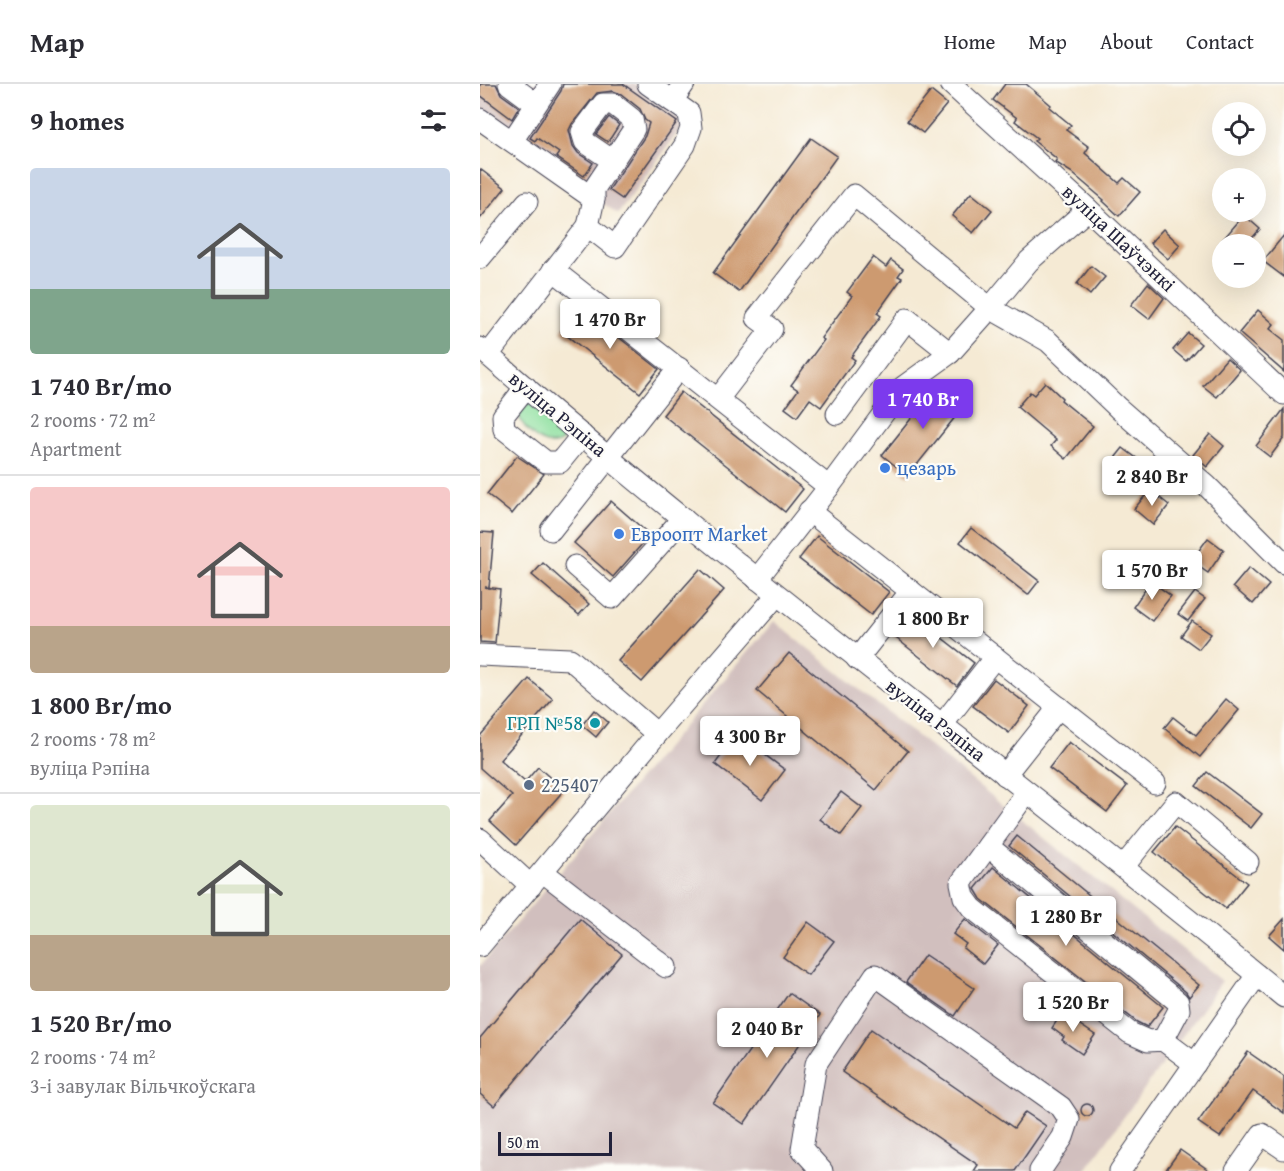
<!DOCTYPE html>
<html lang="en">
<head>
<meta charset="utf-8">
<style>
  body { margin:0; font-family:"Gentium Book Plus",serif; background:#f2f2f3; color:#2b2b33; height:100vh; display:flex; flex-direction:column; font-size:22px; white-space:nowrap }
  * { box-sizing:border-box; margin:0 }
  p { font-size:20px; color:#7c7c81 }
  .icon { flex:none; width:33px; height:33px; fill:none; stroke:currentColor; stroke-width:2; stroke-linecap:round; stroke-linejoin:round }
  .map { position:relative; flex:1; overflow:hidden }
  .side { display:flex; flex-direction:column; background:#fff; width:480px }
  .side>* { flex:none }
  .tools { position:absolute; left:732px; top:18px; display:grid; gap:12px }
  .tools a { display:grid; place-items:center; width:54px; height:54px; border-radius:50%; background:#fff; box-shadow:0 6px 24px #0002; font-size:30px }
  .scale { position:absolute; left:18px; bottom:15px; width:114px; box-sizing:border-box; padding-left:6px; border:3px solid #22223b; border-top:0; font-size:16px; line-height:21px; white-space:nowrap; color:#22223b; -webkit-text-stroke:4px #fdfcf7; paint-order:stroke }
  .price { position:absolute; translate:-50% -51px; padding:0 14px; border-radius:6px; background:#fff; color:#222; font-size:20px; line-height:39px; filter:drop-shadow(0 2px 3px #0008) }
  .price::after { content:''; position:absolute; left:50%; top:36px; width:18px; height:14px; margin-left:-9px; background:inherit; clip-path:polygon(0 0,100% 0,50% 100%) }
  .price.on { background:#7c3aed; color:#fff }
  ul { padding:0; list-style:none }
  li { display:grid; align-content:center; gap:12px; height:318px; padding:0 30px }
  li+li { border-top:2px solid #e1e1e2 }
  li span { display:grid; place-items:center; height:186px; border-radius:6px; color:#555 }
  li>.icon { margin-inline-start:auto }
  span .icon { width:108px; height:108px; fill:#fffc; stroke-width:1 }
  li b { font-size:26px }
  h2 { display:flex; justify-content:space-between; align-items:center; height:72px; padding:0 30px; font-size:26px }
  header { display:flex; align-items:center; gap:36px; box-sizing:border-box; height:84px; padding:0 30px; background:#fff; border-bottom:2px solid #e1e1e2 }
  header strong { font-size:28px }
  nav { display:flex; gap:33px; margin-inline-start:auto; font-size:21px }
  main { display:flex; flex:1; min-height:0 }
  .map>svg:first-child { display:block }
  .industrial { fill:#d1bfbe }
  .green { fill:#8fe0a0; stroke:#58816e; stroke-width:1.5 }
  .building { fill:#cd9a70 }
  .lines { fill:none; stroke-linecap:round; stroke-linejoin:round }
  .minor-casing { stroke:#424052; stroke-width:23 }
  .minor { stroke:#fff; stroke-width:21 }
  .shop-dot { fill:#3f7fe0; stroke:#fdfcf7; stroke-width:2 }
  .culture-dot { fill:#0f9aa8; stroke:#fdfcf7; stroke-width:2 }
  .service-dot { fill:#5c6f8a; stroke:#fdfcf7; stroke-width:2 }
  .labels { text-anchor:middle; stroke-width:4.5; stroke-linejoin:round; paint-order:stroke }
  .street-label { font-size:20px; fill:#22223b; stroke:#fdfcf7 }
  .shop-label { font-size:20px; fill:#366cbe; stroke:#fdfcf7; text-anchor:start }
  .culture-label { font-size:20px; fill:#0d838f; stroke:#fdfcf7; text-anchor:end }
  .service-label { font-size:20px; fill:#4e5e75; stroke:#fdfcf7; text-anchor:start }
</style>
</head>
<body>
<header>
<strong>Map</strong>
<nav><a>Home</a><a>Map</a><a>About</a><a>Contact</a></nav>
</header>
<main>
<section class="side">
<h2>9 homes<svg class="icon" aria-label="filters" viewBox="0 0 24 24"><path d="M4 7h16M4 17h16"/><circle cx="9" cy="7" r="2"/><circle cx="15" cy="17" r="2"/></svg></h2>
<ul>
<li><span style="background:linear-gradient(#c9d6e8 65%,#7fa58c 0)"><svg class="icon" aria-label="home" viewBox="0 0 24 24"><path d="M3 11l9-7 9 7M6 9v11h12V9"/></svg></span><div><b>1 740 Br/mo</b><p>2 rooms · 72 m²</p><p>Apartment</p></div></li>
<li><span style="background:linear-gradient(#f6c9c9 75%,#b9a48a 0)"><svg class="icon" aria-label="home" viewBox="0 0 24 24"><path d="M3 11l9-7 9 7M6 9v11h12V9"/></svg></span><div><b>1 800 Br/mo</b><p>2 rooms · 78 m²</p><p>вуліца Рэпіна</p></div></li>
<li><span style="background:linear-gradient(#dfe7d0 70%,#b9a48a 0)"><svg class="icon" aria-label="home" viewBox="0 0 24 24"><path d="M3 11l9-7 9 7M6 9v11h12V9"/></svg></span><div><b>1 520 Br/mo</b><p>2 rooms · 74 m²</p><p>3-і завулак Вільчкоўскага</p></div></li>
</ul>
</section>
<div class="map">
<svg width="804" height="1087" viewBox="0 0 804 1087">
  <rect width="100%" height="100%" fill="#fdfcf7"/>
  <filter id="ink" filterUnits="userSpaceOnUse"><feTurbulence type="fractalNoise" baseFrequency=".0167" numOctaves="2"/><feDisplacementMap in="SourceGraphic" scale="12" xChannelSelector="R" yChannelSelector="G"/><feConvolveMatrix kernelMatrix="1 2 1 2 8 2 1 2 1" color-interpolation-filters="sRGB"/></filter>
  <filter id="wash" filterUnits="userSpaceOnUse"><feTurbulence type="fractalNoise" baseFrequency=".008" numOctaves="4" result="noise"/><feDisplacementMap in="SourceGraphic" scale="24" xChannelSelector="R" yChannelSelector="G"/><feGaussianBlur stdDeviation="1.35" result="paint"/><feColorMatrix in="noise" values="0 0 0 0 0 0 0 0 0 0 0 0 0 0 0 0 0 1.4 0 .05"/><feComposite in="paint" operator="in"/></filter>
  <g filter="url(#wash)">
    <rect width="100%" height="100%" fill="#f5ead4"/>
    <g class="industrial">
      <path d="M 0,0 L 156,0 L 206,37 L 138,130 L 0,31 Z"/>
      <path d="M 294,537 L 742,897 L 605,1087 L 0,1087 L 0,882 Z"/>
    </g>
    <path class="green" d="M 49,318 L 86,350 C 76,376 40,346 39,329 Z"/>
    <g id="blocks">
      <g class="building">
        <path d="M 0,0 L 16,0 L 21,10 L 39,23 L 32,35 L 0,11 Z"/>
        <path d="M 83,0 L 143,0 L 197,38 L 142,115 L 129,106 L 165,52 L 169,39 L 165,36 L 160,25 L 141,10 L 133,7 L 117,9 L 92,40 L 89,46 L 93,62 L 98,69 L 113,79 L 104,92 L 76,73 L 79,69 L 57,54 L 55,57 L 50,54 L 81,7 Z"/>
        <path d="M 525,0 L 546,0 L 571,21 L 569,23 L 591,41 L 586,46 L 609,63 L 605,69 L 639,99 L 644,94 L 660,108 L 639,132 L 623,117 L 624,116 L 591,88 L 575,78 L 577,75 L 554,57 L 557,54 L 535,37 L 537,34 L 513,16 Z"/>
        <path d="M 451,7 L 467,20 L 443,49 L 427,37 Z"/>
        <path d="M 129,33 L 139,41 L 128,58 L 116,50 Z"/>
        <path d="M 331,54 L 357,72 L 259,208 L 233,189 Z"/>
        <path d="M 0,85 L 25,104 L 0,135 Z"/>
        <path d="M 491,109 L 512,126 L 493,149 L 472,132 Z"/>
        <path d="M 764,131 L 780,145 L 767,160 L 739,160 Z"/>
        <path d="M 683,145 L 700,161 L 688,175 L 670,159 Z"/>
        <path d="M 804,151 L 804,193 L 783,177 Z"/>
        <path d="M 393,173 L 406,183 L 411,176 L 423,185 L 418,192 L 422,194 L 397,229 L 401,232 L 371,273 L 375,276 L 341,323 L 330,315 L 317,333 L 305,324 L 318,306 L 311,301 L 344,256 L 341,254 L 372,212 L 367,208 Z"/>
        <path d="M 611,182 L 625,193 L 610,211 L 597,200 Z"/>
        <path d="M 668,199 L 684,214 L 669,235 L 651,221 Z"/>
        <path d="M 100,223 L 179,285 L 160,309 L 81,247 Z"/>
        <path d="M 778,226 L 794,240 L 790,245 L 804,256 L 804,288 L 759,249 Z"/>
        <path d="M 708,249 L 721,260 L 706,277 L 693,266 Z"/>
        <path d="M 747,274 L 760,286 L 737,313 L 723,302 Z"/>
        <path d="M 565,298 L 582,314 L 581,316 L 613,342 L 586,375 L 571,362 L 576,356 L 537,323 L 550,308 L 554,311 Z"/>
        <path d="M 458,301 L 484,322 L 428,392 L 402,371 Z"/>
        <path d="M 201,308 L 323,405 L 305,428 L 183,331 Z"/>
        <path d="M 804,325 L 804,354 L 790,373 L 776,362 Z"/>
        <path d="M 730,350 L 744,362 L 727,383 L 713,371 Z"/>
        <path d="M 643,364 L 659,376 L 643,397 L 627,384 Z"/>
        <path d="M 37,372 L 64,390 L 32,430 L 7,410 Z"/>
        <path d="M 670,406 L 689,421 L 673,441 L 654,425 Z"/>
        <path d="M 131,417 L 170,451 L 133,493 L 94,459 Z"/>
        <path d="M 491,444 L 559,497 L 548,511 L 480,458 Z"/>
        <path d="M 0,448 L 14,449 L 9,504 L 5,503 L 20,505 L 15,559 L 0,558 Z"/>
        <path d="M 337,452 L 409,508 L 391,531 L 319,475 Z"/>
        <path d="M 728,454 L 744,466 L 728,489 L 711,477 Z"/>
        <path d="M 63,479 L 109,520 L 99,531 L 52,491 Z"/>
        <path d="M 769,484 L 789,501 L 773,520 L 753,503 Z"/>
        <path d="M 220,485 L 244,506 L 162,598 L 138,577 Z"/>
        <path d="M 671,497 L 691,512 L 672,537 L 653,523 Z"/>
        <path d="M 715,508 L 725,515 L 708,537 L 698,530 Z"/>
        <path d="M 430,529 L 494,579 L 477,602 L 412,551 Z"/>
        <path d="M 712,537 L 731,550 L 719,565 L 701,552 Z"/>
        <path d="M 309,569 L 428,667 L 396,706 L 277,607 Z"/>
        <path d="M 49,595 L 73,615 L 20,676 L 45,698 L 58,683 L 84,706 L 36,761 L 10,737 L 32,712 L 0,684 L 0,652 Z"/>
        <path d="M 514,595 L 549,622 L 529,649 L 493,622 Z"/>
        <path d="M 746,615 L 759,626 L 720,673 L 684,644 L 693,633 L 716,651 Z"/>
        <path d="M 114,626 L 128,638 L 116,653 L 102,641 Z"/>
        <path d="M 257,650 L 305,686 L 282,716 L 235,680 Z"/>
        <path d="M 589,658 L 647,702 L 627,728 L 569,684 Z"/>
        <path d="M 727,688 L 782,730 L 771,744 L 716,702 Z"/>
        <path d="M 361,708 L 382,724 L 361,751 L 340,735 Z"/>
        <path d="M 695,743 L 767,799 L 746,825 L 674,768 Z"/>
        <path d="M 537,752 L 719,901 L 709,913 L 706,908 L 529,762 Z"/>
        <path d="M 513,783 L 683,923 L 667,943 L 657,938 L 501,815 L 495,805 Z"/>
        <path d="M 100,835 L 142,870 L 14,1022 L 0,1010 L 0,954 Z"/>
        <path d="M 485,835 L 518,861 L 503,880 L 483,864 L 486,860 L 473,850 Z"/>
        <path d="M 804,835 L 804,865 L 789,852 Z"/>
        <path d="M 328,838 L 354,857 L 328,891 L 303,873 Z"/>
        <path d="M 445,871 L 494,904 L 475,932 L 426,898 Z"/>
        <path d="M 309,909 L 340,931 L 264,1040 L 233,1019 Z"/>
        <path d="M 582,929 L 615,951 L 602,970 L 582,956 L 584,953 L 572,944 Z"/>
        <path d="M 391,945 L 534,1044 L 545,1028 L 566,1042 L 535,1087 L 494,1087 L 498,1081 L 362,988 Z"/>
        <path d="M 768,968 L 804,993 L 804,1029 L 773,1007 L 740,1053 L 718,1038 Z"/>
        <circle cx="607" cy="1026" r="6"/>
        <path d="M 700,1066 L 730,1087 L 685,1087 Z"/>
      </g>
    </g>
  </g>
  <g filter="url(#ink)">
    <use href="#blocks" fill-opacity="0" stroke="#424052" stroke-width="1.5"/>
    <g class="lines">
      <defs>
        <g id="minor">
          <path d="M 29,0 L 56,20"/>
          <path d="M 168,0 L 192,17 L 204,0"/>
          <path d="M 471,0 L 608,125 L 804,310"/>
          <path d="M 0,35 L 114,115"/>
          <path d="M 32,57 L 70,0"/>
          <path d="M 108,142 L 114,115 L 114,105 L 154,45 L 152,35 L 133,20 L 123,20 L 102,48 L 105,58 L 133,77"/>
          <path d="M 0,174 L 47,118"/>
          <path d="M 73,186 L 349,403"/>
          <path d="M 0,264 C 259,491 538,694 804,913"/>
          <path d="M 8,271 L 108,142 L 135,163 L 205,61 L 211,44 L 209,29 L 192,17"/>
          <path d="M 46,303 L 23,332 L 24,345 L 66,378 L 80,378 L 102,351"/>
          <path d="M 238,315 L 292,245 L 277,234 L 374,111 L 510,224 L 568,257 L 638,324 L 727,402 L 804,479"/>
          <path d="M 357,330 L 427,235 L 470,269"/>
          <path d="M 329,427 L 675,699"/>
          <path d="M 71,446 L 199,284"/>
          <path d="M 95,482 L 132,514 L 203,434"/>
          <path d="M 277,495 L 349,403 L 423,303 L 470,269 L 510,224 L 549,177 L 608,125"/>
          <path d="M 0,571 L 90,575 L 177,650"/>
          <path d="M 377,575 L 431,507"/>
          <path d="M 462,641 L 515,573"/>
          <path d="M 525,691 L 579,623"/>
          <path d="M 547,708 L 481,799 L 484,813 L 492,824 L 650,949 L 668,957 L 683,956 L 715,980"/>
          <path d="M 0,755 L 51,802"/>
          <path d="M 508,762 L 698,918 L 699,926 L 683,956"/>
          <path d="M 643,783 L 696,718 L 768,778"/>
          <path d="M 63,788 L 186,883"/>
          <path d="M 0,862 L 177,650 L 297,511"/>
          <path d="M 342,1087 L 322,1065 L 336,980 L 395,891 L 581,1023 L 589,1035 L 583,1053 L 560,1087"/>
          <path d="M 640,1087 L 777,891"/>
          <path d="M 756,1087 L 782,1050 L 804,1065"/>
        </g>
      </defs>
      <use href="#minor" class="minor-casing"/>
      <use href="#minor" class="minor"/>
    </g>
  </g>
  <g class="shop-dot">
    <circle cx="405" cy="384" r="6"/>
    <circle cx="139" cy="450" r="6"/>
  </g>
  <circle class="culture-dot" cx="115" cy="639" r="6"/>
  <circle class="service-dot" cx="49" cy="701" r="6"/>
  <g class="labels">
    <g class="street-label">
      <text transform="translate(639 154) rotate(43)" y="7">вуліца Шаўчэнкі</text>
      <text transform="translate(78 330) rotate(40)" y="7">вуліца Рэпіна</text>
      <text transform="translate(456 636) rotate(38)" y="7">вуліца Рэпіна</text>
    </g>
    <g class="shop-label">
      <text x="417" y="391">цезарь</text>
      <text x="151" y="457">Евроопт Market</text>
    </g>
    <g class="culture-label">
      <text x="103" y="646">ГРП №58</text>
    </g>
    <g class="service-label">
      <text x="61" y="708">225407</text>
    </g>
  </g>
</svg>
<div class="tools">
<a><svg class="icon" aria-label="locate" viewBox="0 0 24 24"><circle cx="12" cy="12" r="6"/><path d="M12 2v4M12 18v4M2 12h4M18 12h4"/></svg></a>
<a>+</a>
<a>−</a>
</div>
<div class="scale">50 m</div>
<b class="price" style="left:130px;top:266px">1 470 Br</b>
<b class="price on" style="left:443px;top:346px">1 740 Br</b>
<b class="price" style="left:672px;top:423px">2 840 Br</b>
<b class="price" style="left:672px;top:517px">1 570 Br</b>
<b class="price" style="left:453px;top:565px">1 800 Br</b>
<b class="price" style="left:270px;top:683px">4 300 Br</b>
<b class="price" style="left:586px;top:863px">1 280 Br</b>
<b class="price" style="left:593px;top:949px">1 520 Br</b>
<b class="price" style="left:287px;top:975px">2 040 Br</b>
</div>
</main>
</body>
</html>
